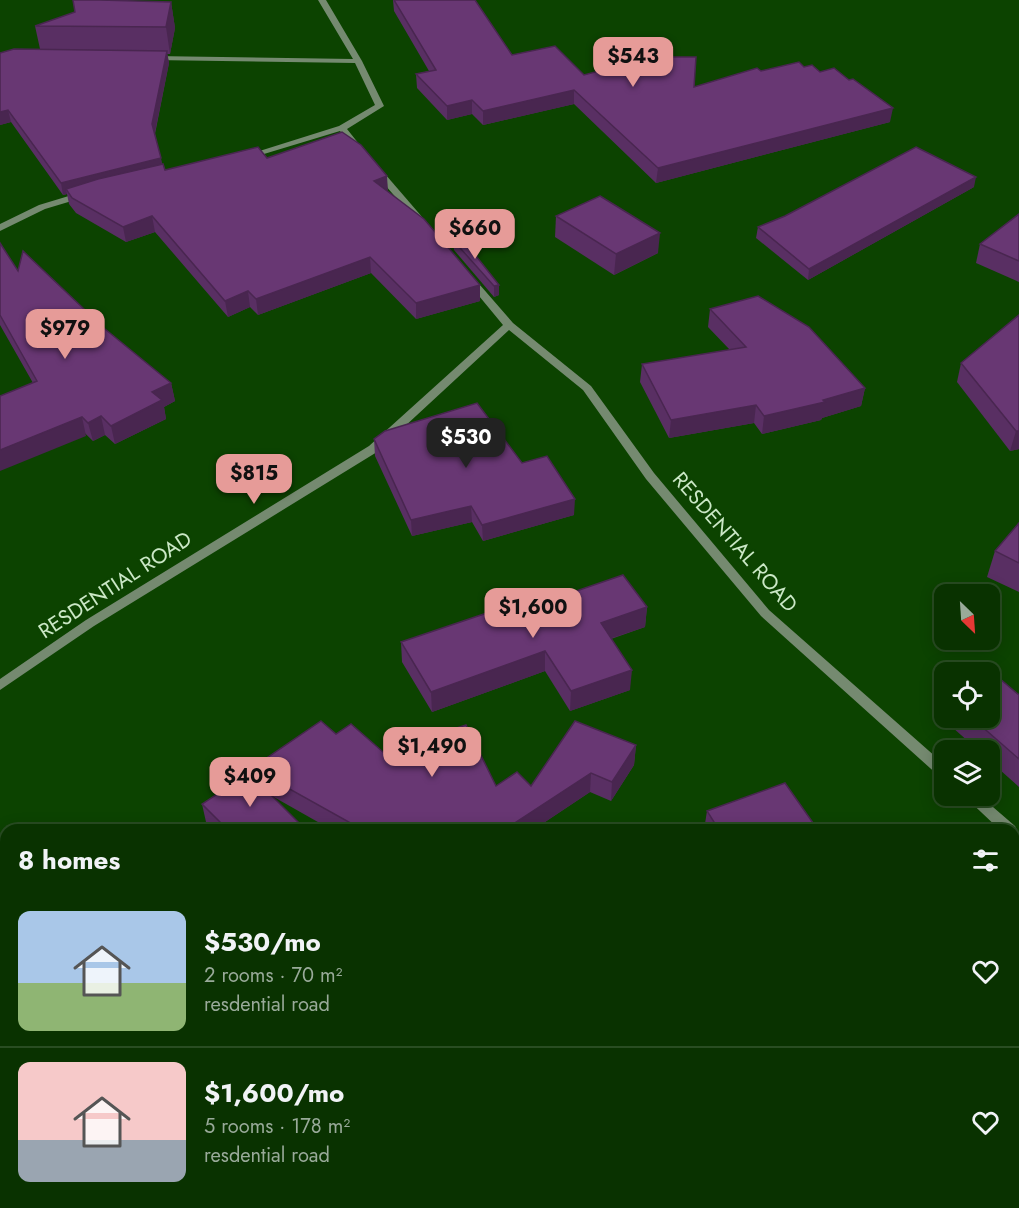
<!DOCTYPE html>
<html lang="en">
<head>
<meta charset="utf-8">
<style>
  body { margin:0; font-family:Jost,sans-serif; background:#123a0a; color:#f1f3f6; height:100vh; display:flex; flex-direction:column; font-size:22px; white-space:nowrap }
  * { box-sizing:border-box; margin:0 }
  p { font-size:20px; color:#9a9 }
  .icon { flex:none; width:33px; height:33px; fill:none; stroke:currentColor; stroke-width:2; stroke-linecap:round; stroke-linejoin:round }
  .map { position:relative; flex:1; overflow:hidden }
  .panel { position:absolute; left:0px; top:824px; width:1020px; height:386px; display:flex; flex-direction:column; background:#093200; border-radius:18px 18px 0 0; box-shadow:0 3px 15px #0003,0 0 0 2px #294d22 }
  .panel>* { flex:none }
  .needle { width:39px; rotate:155deg }
  .buttons { position:absolute; left:934px; top:584px; display:grid; gap:12px }
  .buttons a { display:grid; place-items:center; width:66px; height:66px; border-radius:12px; background:#093200; box-shadow:0 3px 15px #0003,0 0 0 2px #294d22; font-size:30px }
  .price { position:absolute; translate:-50% -51px; padding:0 14px; border-radius:12px; background:#e69b98; color:#111; font-size:20px; line-height:39px; filter:drop-shadow(0 2px 3px #0008) }
  .price::after { content:''; position:absolute; left:50%; top:36px; width:18px; height:14px; margin-left:-9px; background:inherit; clip-path:polygon(0 0,100% 0,50% 100%) }
  .price.active { background:#222; color:#fff }
  ul { padding:0; list-style:none }
  li { display:flex; align-items:center; gap:18px; height:150px; padding:0 18px }
  li+li { border-top:2px solid #294d22 }
  li span { display:grid; place-items:center; flex:none; width:168px; height:120px; border-radius:12px; color:#555 }
  li>.icon { margin-inline-start:auto }
  span .icon { width:72px; height:72px; fill:#fffc; stroke-width:1 }
  li b { font-size:26px }
  h2 { display:flex; justify-content:space-between; align-items:center; height:72px; padding:0 18px; font-size:26px }
  .map>svg:first-child { display:block }
  .lines { fill:none; stroke-linecap:round; stroke-linejoin:round }
  .street { fill:#758a70; fill-rule:evenodd }
  .wall { fill:#592f63 }
  .shaded-wall { fill:#492650 }
  .building { fill:#683773; stroke:#492650; stroke-width:1.5 }
  .labels { text-anchor:middle; stroke-width:4.5; stroke-linejoin:round; paint-order:stroke }
  .street-label { font-size:21px; fill:#cbe8c6; stroke:#0c4300 }
</style>
</head>
<body>
<div class="map">
<svg width="1019" height="1208" viewBox="0 0 1019 1208">
  <rect width="100%" height="100%" fill="#0c4300"/>
  <g class="lines">
    <g class="street">
      <path d="M 318,0 L 326,0 L 362,61 L 384,106 L 347,129 L 363,149 L 362,151 L 356,151 L 340,131 L 251,158 L 244,156 L 339,126 L 375,105 L 355,63 L 153,60 L 149,58 L 153,56 L 353,59 Z"/>
      <path d="M 376,166 L 379,167 L 423,218 L 423,222 L 417,222 L 373,171 L 373,167 Z"/>
      <path d="M 82,192 L 85,193 L 85,197 L 45,209 L 0,231 L 0,224 L 39,205 Z"/>
      <path d="M 470,276 L 473,277 L 513,323 L 591,386 L 654,473 L 769,610 L 945,765 L 945,778 L 940,777 L 761,616 L 646,479 L 583,390 L 509,330 L 377,452 L 94,626 L 0,690 L 0,679 L 86,620 L 369,446 L 503,325 L 465,279 Z"/>
      <path d="M 963,795 L 979,795 L 1015,826 L 1017,830 L 1015,834 L 1014,830 L 1000,830 Z"/>
      <path d="M 1019,1106 L 1019,1120 L 1014,1122 L 1014,1108 Z"/>
      <path d="M 790,1203 L 817,1203 L 815,1208 L 788,1208 Z"/>
    </g>
  </g>
  <g class="wall">
    <path d="M 393,0 L 475,0 L 512,55 L 584,75 L 694,87 L 761,71 L 804,67 L 820,72 L 890,122 L 656,183 L 574,104 L 483,125 L 472,114 L 447,120 L 417,88 L 416,74 L 429,71 L 394,11 Z"/>
    <path d="M 171,2 L 175,28 L 170,54 L 167,54 L 169,63 L 155,134 L 162,164 L 165,170 L 267,158 L 387,191 L 480,301 L 416,319 L 371,273 L 258,315 L 250,307 L 228,317 L 155,232 L 126,242 L 76,213 L 69,204 L 67,194 L 63,195 L 11,122 L 0,125 L 0,53 L 40,49 L 35,26 Z"/>
    <path d="M 974,187 L 808,280 L 756,238 L 758,227 Z"/>
    <path d="M 1019,214 L 1019,282 L 976,263 L 980,244 Z"/>
    <path d="M 556,216 L 658,253 L 614,275 L 555,237 Z"/>
    <path d="M 453,240 L 499,285 L 499,295 L 494,297 L 454,250 Z"/>
    <path d="M 0,243 L 18,271 L 105,329 L 171,383 L 175,401 L 164,407 L 166,419 L 115,444 L 105,435 L 93,441 L 33,383 L 0,325 Z"/>
    <path d="M 710,309 L 865,388 L 861,406 L 822,418 L 821,420 L 762,434 L 754,423 L 669,438 L 640,382 L 642,364 L 730,350 L 708,327 Z"/>
    <path d="M 1019,315 L 1019,449 L 1010,451 L 957,382 L 961,363 Z"/>
    <path d="M 374,439 L 522,463 L 574,515 L 483,541 L 472,522 L 412,536 L 375,456 Z"/>
    <path d="M 1019,523 L 1019,592 L 987,577 L 995,551 Z"/>
    <path d="M 647,607 L 645,627 L 611,639 L 630,690 L 570,711 L 545,671 L 432,712 L 402,662 L 401,642 L 498,618 Z"/>
    <path d="M 1019,695 L 1019,787 L 990,761 L 990,750 L 978,750 L 944,720 L 945,717 L 990,717 Z"/>
    <path d="M 336,734 L 383,752 L 496,786 L 531,786 L 636,745 L 634,765 L 611,801 L 590,792 L 533,830 L 332,830 L 272,796 L 306,830 L 213,830 L 206,822 L 202,804 L 254,778 L 252,768 Z"/>
    <path d="M 707,811 L 818,830 L 704,830 Z"/>
    <path d="M 337,1203 L 435,1203 L 425,1208 L 340,1208 Z"/>
  </g>
  <g class="shaded-wall">
    <path d="M 171,2 L 175,28 L 170,54 L 166,27 Z"/>
    <path d="M 167,51 L 169,63 L 154,137 L 152,124 Z"/>
    <path d="M 574,90 L 574,104 L 483,125 L 483,111 Z"/>
    <path d="M 472,100 L 472,114 L 447,120 L 447,106 Z"/>
    <path d="M 893,108 L 890,122 L 656,183 L 658,168 Z"/>
    <path d="M 8,110 L 11,122 L 0,125 L 0,112 Z"/>
    <path d="M 161,158 L 163,170 L 66,189 L 67,194 L 63,195 L 61,183 Z"/>
    <path d="M 387,176 L 388,191 L 374,181 Z"/>
    <path d="M 976,177 L 974,187 L 808,280 L 809,269 Z"/>
    <path d="M 152,216 L 155,232 L 126,242 L 123,227 Z"/>
    <path d="M 660,233 L 658,253 L 614,275 L 616,254 Z"/>
    <path d="M 370,257 L 371,273 L 258,315 L 256,299 Z"/>
    <path d="M 480,285 L 480,301 L 416,319 L 416,303 Z"/>
    <path d="M 499,285 L 499,295 L 494,297 L 494,286 Z"/>
    <path d="M 248,291 L 250,307 L 228,317 L 225,301 Z"/>
    <path d="M 171,383 L 175,401 L 164,407 L 166,419 L 115,444 L 111,426 L 152,392 Z"/>
    <path d="M 865,388 L 861,406 L 822,418 L 821,420 L 762,434 L 764,416 Z"/>
    <path d="M 756,405 L 754,423 L 669,438 L 671,420 Z"/>
    <path d="M 101,416 L 105,435 L 93,441 L 88,423 Z"/>
    <path d="M 82,417 L 86,436 L 0,471 L 0,450 Z"/>
    <path d="M 1016,431 L 1019,431 L 1019,449 L 1010,451 Z"/>
    <path d="M 575,499 L 574,515 L 483,541 L 482,525 Z"/>
    <path d="M 471,506 L 472,522 L 412,536 L 411,520 Z"/>
    <path d="M 647,607 L 645,627 L 600,642 L 601,623 Z"/>
    <path d="M 545,651 L 545,671 L 432,712 L 431,692 Z"/>
    <path d="M 632,670 L 630,690 L 570,711 L 571,691 Z"/>
    <path d="M 636,745 L 634,765 L 611,801 L 612,782 Z"/>
    <path d="M 591,773 L 590,792 L 533,830 L 504,830 Z"/>
    <path d="M 399,1203 L 435,1203 L 425,1208 L 389,1208 Z"/>
  </g>
  <g class="building">
    <path d="M 73,0 L 100,0 L 171,2 L 166,27 L 35,26 L 75,12 Z"/>
    <path d="M 394,0 L 475,0 L 512,55 L 555,46 L 584,75 L 652,57 L 696,57 L 694,87 L 757,68 L 761,71 L 799,62 L 804,67 L 812,65 L 820,72 L 834,68 L 849,80 L 853,79 L 893,108 L 658,168 L 574,90 L 483,111 L 472,100 L 447,106 L 416,74 L 436,70 Z"/>
    <path d="M 14,49 L 167,51 L 152,124 L 161,158 L 61,183 L 8,110 L 0,112 L 0,53 Z"/>
    <path d="M 342,132 L 361,145 L 387,176 L 374,181 L 424,219 L 480,285 L 416,303 L 370,257 L 256,299 L 248,291 L 225,301 L 152,216 L 123,227 L 72,198 L 66,189 L 98,179 L 163,164 L 165,170 L 258,147 L 267,158 Z"/>
    <path d="M 916,147 L 976,177 L 809,269 L 758,227 L 785,216 Z"/>
    <path d="M 600,196 L 660,233 L 616,254 L 556,216 Z"/>
    <path d="M 1019,214 L 1019,261 L 980,244 Z"/>
    <path d="M 461,237 L 499,285 L 494,286 L 453,240 Z"/>
    <path d="M 0,243 L 18,271 L 23,251 L 105,329 L 171,383 L 152,392 L 162,400 L 111,426 L 101,416 L 88,423 L 82,417 L 0,450 L 0,396 L 37,381 L 0,315 Z"/>
    <path d="M 758,296 L 809,327 L 865,388 L 823,400 L 825,402 L 764,416 L 756,405 L 671,420 L 642,364 L 746,347 L 710,309 Z"/>
    <path d="M 1019,315 L 1019,431 L 1016,431 L 961,363 Z"/>
    <path d="M 477,403 L 522,463 L 547,456 L 575,499 L 482,525 L 471,506 L 411,520 L 374,439 L 385,431 Z"/>
    <path d="M 1019,523 L 1019,563 L 995,551 Z"/>
    <path d="M 623,575 L 647,607 L 601,623 L 632,670 L 571,691 L 545,651 L 431,692 L 401,642 L 493,611 L 498,618 Z"/>
    <path d="M 990,678 L 999,678 L 1019,695 L 1019,759 L 971,717 L 990,717 Z"/>
    <path d="M 321,721 L 336,734 L 351,724 L 383,752 L 466,725 L 496,786 L 517,772 L 531,786 L 575,721 L 636,745 L 612,782 L 591,773 L 504,830 L 363,830 L 252,768 Z"/>
    <path d="M 249,773 L 306,830 L 228,830 L 202,804 Z"/>
    <path d="M 785,783 L 818,830 L 719,830 L 707,811 Z"/>
    <path d="M 343,1203 L 399,1203 L 389,1208 L 345,1208 Z"/>
  </g>
  <g class="labels">
    <g class="street-label">
      <text transform="translate(735 542) rotate(49)" y="7">RESDENTIAL ROAD</text>
      <text transform="translate(115 585) rotate(-33)" y="7">RESDENTIAL ROAD</text>
    </g>
  </g>
</svg>
<div class="buttons">
<a><svg class="needle" viewBox="-14 -14 28 28"><path d="M0-13l5 13h-10z" fill="#e53935"/><path d="M0 13l5-13h-10z" fill="#9a9"/></svg></a>
<a><svg class="icon" aria-label="locate" viewBox="0 0 24 24"><circle cx="12" cy="12" r="6"/><path d="M12 2v4M12 18v4M2 12h4M18 12h4"/></svg></a>
<a><svg class="icon" aria-label="layers" viewBox="0 0 24 24"><path d="M12 4l9 5-9 5-9-5zM3 14l9 5 9-5"/></svg></a>
</div>
<b class="price" style="left:633px;top:88px">$543</b>
<b class="price" style="left:475px;top:260px">$660</b>
<b class="price" style="left:65px;top:360px">$979</b>
<b class="price active" style="left:466px;top:469px">$530</b>
<b class="price" style="left:254px;top:505px">$815</b>
<b class="price" style="left:533px;top:639px">$1,600</b>
<b class="price" style="left:432px;top:778px">$1,490</b>
<b class="price" style="left:250px;top:808px">$409</b>
<section class="panel">
<h2>8 homes<svg class="icon" aria-label="filters" viewBox="0 0 24 24"><path d="M4 7h16M4 17h16"/><circle cx="9" cy="7" r="2"/><circle cx="15" cy="17" r="2"/></svg></h2>
<ul>
<li><span style="background:linear-gradient(#a9c7e8 60%,#8fb573 0)"><svg class="icon" aria-label="home" viewBox="0 0 24 24"><path d="M3 11l9-7 9 7M6 9v11h12V9"/></svg></span><div><b>$530/mo</b><p>2 rooms · 70 m²</p><p>resdential road</p></div><svg class="icon" aria-label="heart" viewBox="0 0 24 24"><path d="M12 20l-8-8c-3-5 5-10 8-4 3-6 11-1 8 4z"/></svg></li>
<li><span style="background:linear-gradient(#f6c9c9 65%,#9aa5b1 0)"><svg class="icon" aria-label="home" viewBox="0 0 24 24"><path d="M3 11l9-7 9 7M6 9v11h12V9"/></svg></span><div><b>$1,600/mo</b><p>5 rooms · 178 m²</p><p>resdential road</p></div><svg class="icon" aria-label="heart" viewBox="0 0 24 24"><path d="M12 20l-8-8c-3-5 5-10 8-4 3-6 11-1 8 4z"/></svg></li>
</ul>
</section>
</div>
</body>
</html>
